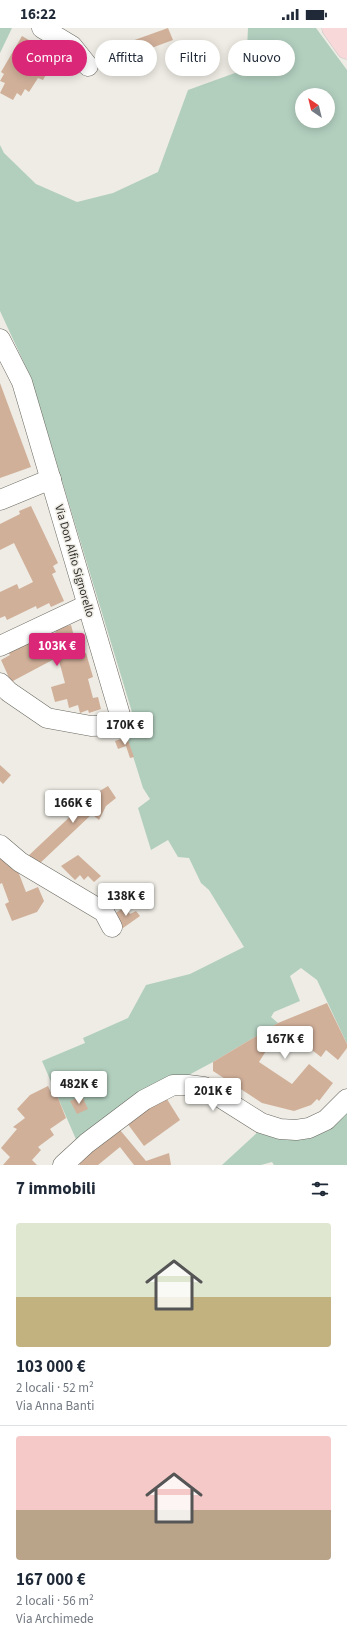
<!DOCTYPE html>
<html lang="it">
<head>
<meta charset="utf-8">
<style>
  body { margin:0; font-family:"Source Sans 3",sans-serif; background:#f6f6f7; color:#1f2937; height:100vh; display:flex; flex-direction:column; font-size:15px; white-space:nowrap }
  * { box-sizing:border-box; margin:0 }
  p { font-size:13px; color:#747a83 }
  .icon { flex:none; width:22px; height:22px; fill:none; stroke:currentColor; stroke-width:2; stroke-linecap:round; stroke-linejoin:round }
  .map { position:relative; height:1137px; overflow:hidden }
  .drawer { display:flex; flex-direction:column; background:#fff; flex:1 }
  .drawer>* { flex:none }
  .banner { position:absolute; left:12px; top:12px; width:323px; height:36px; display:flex; gap:8px }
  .needle { width:26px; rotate:325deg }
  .buttons { position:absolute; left:295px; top:60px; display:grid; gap:8px }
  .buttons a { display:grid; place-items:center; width:40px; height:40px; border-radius:50%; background:#fff; box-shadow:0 2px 10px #0003; font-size:20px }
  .price { position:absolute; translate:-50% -34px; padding:0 9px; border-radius:4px; background:#fff; color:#222; font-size:13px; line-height:26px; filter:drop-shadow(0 1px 2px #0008) }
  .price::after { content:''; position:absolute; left:50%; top:24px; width:12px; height:9px; margin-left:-6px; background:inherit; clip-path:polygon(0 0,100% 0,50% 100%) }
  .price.active { background:#db2777; color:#fff }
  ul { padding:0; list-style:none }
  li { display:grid; align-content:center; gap:8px; height:212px; padding:0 16px }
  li+li { border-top:1px solid #e0e1e3 }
  li span { display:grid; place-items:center; height:124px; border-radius:4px; color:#555 }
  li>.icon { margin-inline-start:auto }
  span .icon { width:72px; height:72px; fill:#fffc; stroke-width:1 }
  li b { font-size:17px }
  h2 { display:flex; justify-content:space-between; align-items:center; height:48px; padding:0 16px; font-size:17px }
  .tag { padding:0 14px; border-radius:18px; background:#fff; box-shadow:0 2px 10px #0003; font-size:14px; line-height:36px }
  .tag.active { background:#db2777; color:#fff }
  .status { display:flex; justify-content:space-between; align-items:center; height:28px; padding:0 20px; background:#fff; direction:ltr }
  .status svg { height:11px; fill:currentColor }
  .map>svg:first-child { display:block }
  .green { fill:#b2cfbe; fill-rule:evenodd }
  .building { fill:#d1b09a }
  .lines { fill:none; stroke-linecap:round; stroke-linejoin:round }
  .minor-casing { stroke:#6a6961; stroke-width:21 }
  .major-casing { stroke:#c9c9c8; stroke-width:23 }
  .minor { stroke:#fff; stroke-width:20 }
  .major { stroke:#f8d8d9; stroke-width:22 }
  .labels { text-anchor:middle; stroke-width:3; stroke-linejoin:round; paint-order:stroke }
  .street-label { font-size:12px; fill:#31302d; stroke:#eeece4 }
</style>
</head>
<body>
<div class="status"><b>16:22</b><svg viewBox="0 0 49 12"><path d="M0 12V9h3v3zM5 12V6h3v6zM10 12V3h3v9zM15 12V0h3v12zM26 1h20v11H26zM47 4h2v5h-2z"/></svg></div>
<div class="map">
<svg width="347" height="1137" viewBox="0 0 347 1137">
  <rect width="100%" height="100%" fill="#eeece4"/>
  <g class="green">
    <path d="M 0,0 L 12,0 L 0,25 Z"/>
    <path d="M 248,0 L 316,0 L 347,42 L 347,1016 L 317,952 L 301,940 L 290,948 L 300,973 L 274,984 L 271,989 L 278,995 L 213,1034 L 185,1049 L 78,1116 L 42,1033 L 85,1015 L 83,1010 L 128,990 L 146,957 L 190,946 L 244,919 L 209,862 L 201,855 L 189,830 L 178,829 L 168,812 L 151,822 L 138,780 L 150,771 L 143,760 L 127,709 L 138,704 L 31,350 L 0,283 L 0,117 L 4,125 L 36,156 L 77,174 L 113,165 L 158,144 L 188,62 L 246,41 ZM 302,67 L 328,67 L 328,93 L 302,93 Z"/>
    <path d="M 347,1083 L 347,1137 L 274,1137 L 272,1134 L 261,1137 L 222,1137 L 259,1103 Z"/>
  </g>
  <g class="building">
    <path d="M 168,0 L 173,12 L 119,32 L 115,19 Z"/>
    <path d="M 22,8 L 56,28 L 43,52 L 38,50 L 29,64 L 25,61 L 21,68 L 17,65 L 13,72 L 0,65 L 5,55 L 0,53 L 4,46 L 1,44 Z"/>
    <path d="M 0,355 L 31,439 L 0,450 Z"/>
    <path d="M 31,478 L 58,535 L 53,538 L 56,544 L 52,546 L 64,573 L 51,579 L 49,575 L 37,581 L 36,578 L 7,592 L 5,588 L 0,590 L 0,564 L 17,556 L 19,561 L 33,554 L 14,515 L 0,522 L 0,496 L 20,486 L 19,483 Z"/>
    <path d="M 71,597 L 79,627 L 86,625 L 93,649 L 88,651 L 93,670 L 98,669 L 101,681 L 89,685 L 88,682 L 80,685 L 78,677 L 69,680 L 67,671 L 55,674 L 51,659 L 65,655 L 58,629 L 11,654 L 1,632 L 10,627 L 8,624 L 29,613 L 31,617 L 56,604 L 55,601 Z"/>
    <path d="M 127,709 L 134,729 L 130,730 L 126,718 L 118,721 L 115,713 Z"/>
    <path d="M 0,737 L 11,747 L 3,756 L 0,753 Z"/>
    <path d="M 108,758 L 116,770 L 106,778 L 99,792 L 92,786 L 38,837 L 26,830 L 93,767 Z"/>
    <path d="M 0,824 L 16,838 L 26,864 L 38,859 L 44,873 L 37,884 L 12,893 L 5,876 L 9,874 L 2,855 L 0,856 Z"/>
    <path d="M 78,827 L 101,848 L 94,854 L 88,848 L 84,852 L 80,847 L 75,852 L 61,838 Z"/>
    <path d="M 125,879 L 130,886 L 136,883 L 140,888 L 123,900 L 114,886 Z"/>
    <path d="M 327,975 L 347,1016 L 347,1020 L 338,1032 L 326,1022 L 321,1029 L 298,1011 L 288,1026 L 271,1015 L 259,1034 L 292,1056 L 309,1036 L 333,1055 L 319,1073 L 317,1071 L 311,1077 L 294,1083 L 262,1075 L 213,1043 L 213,1034 L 278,995 Z"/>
    <path d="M 48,1058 L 52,1067 L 56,1065 L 66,1090 L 50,1101 L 54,1107 L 38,1119 L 41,1122 L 32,1132 L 37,1137 L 3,1137 L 10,1129 L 1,1120 L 17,1101 L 13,1099 L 25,1090 L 17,1081 L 30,1067 Z"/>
    <path d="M 82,1068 L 88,1081 L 77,1086 L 70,1073 Z"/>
    <path d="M 165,1068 L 180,1092 L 144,1118 L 127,1095 Z"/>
    <path d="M 120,1102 L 146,1133 L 169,1125 L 171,1137 L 134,1137 L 120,1119 L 98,1137 L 80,1137 L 78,1134 Z"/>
  </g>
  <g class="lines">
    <defs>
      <g id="minor">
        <path d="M 42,0 L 72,18 L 88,38"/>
        <path d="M 0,311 L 22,354 L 123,697 L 91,698 L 47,690 L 9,664 L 0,655"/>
        <path d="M 0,472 L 51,451"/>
        <path d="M 0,618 L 87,577"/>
        <path d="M 0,817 L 20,834 L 104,884 L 112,899"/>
        <path d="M 63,1137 L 87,1115 L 144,1072 L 173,1057 L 188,1057 L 204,1059 L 261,1095 L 280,1101 L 296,1102 L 309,1100 L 326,1092 L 347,1071"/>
      </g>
      <path id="major" d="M 333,0 L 347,20"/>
    </defs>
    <use href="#minor" class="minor-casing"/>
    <use href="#major" class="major-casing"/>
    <use href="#minor" class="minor"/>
    <use href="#major" class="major"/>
  </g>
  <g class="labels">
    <g class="street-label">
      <text transform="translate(75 533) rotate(74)" y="4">Via Don Alfio Signorello</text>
    </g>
  </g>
</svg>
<div class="buttons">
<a><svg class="needle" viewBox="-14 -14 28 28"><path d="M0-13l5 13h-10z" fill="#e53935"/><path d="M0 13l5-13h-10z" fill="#747a83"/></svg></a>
</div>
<b class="price active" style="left:57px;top:639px">103K €</b>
<b class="price" style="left:125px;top:718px">170K €</b>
<b class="price" style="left:73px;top:796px">166K €</b>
<b class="price" style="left:126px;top:889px">138K €</b>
<b class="price" style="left:285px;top:1032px">167K €</b>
<b class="price" style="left:79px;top:1077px">482K €</b>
<b class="price" style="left:213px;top:1084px">201K €</b>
<div class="banner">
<a class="tag active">Compra</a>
<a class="tag">Affitta</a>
<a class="tag">Filtri</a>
<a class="tag">Nuovo</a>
</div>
</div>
<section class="drawer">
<h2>7 immobili<svg class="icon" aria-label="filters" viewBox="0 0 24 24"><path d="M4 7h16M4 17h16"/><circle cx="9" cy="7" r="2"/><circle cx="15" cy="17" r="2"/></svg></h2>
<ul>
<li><span style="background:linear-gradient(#dfe7d0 60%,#c2b280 0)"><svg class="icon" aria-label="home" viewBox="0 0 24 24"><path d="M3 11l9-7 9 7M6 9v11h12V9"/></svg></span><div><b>103 000 €</b><p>2 locali · 52 m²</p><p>Via Anna Banti</p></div></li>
<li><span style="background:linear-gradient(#f6c9c9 60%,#b9a48a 0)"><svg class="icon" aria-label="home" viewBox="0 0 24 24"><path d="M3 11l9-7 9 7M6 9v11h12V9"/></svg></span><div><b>167 000 €</b><p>2 locali · 56 m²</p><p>Via Archimede</p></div></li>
</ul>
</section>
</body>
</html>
